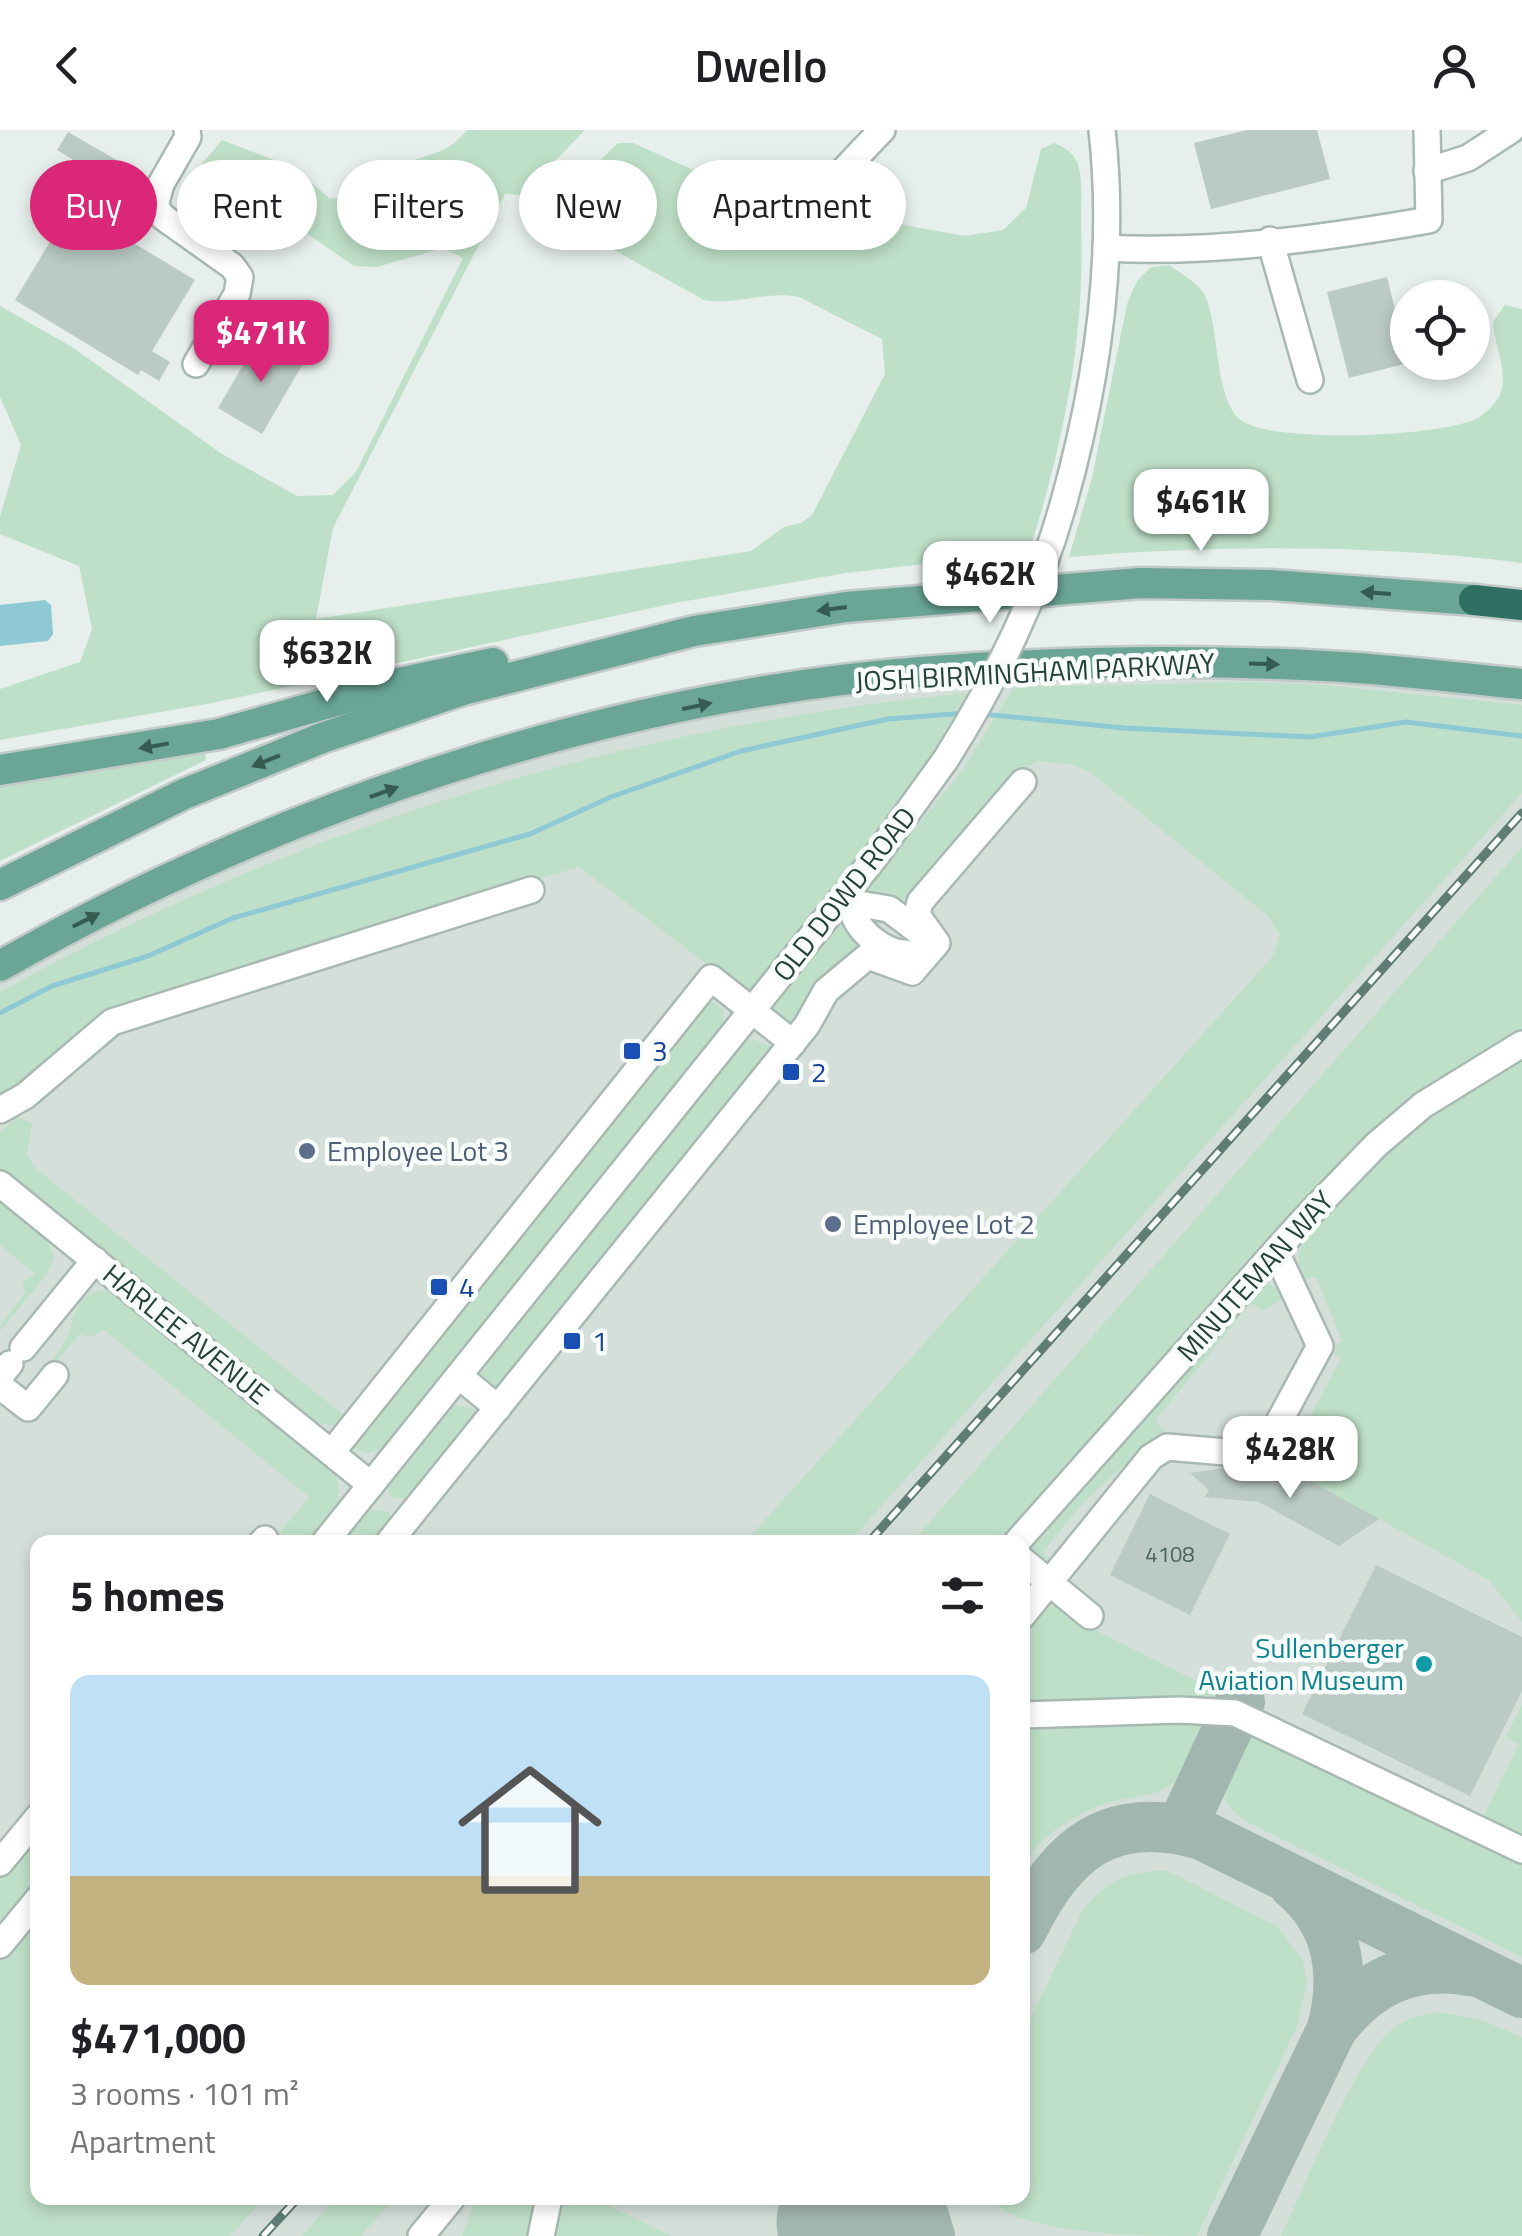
<!DOCTYPE html>
<html lang="en">
<head>
<meta charset="utf-8">
<style>
  body { margin:0; font-family:"Titillium Web",sans-serif; background:#f2f2f2; color:#202124; height:100vh; display:flex; flex-direction:column; font-size:38px; white-space:nowrap }
  * { box-sizing:border-box; margin:0 }
  p { font-size:32px; color:#757577 }
  .icon { flex:none; width:55px; height:55px; fill:none; stroke:currentColor; stroke-width:2; stroke-linecap:round; stroke-linejoin:round }
  .map { position:relative; flex:1; overflow:hidden }
  .sheet { position:absolute; left:30px; top:1405px; width:1000px; height:670px; display:flex; flex-direction:column; background:#fff; border-radius:20px; box-shadow:0 5px 15px #0003 }
  .sheet>* { flex:none }
  .guide { position:absolute; left:30px; top:30px; width:1000px; height:90px; display:flex; gap:20px }
  .fabs { position:absolute; left:1390px; top:150px; display:grid; gap:20px }
  .fabs a { display:grid; place-items:center; width:100px; height:100px; border-radius:50%; background:#fff; box-shadow:0 5px 15px #0003; font-size:50px }
  .price { position:absolute; translate:-50% -85px; padding:0 22px; border-radius:20px; background:#fff; color:#222; font-size:32px; line-height:65px; filter:drop-shadow(0 2px 5px #0008) }
  .price::after { content:''; position:absolute; left:50%; top:60px; width:30px; height:22px; margin-left:-15px; background:inherit; clip-path:polygon(0 0,100% 0,50% 100%) }
  .price.selected { background:#db2777; color:#fff }
  ul { padding:0; list-style:none }
  li { display:grid; align-content:center; gap:20px; height:530px; padding:0 40px }
  li span { display:grid; place-items:center; height:310px; border-radius:20px; color:#555 }
  li>.icon { margin-inline-start:auto }
  span .icon { width:180px; height:180px; fill:#fffc; stroke-width:1 }
  li b { font-size:42px }
  h2 { display:flex; justify-content:space-between; align-items:center; height:120px; padding:0 40px; font-size:42px }
  .tag { padding:0 35px; border-radius:45px; background:#fff; box-shadow:0 5px 15px #0003; font-size:35px; line-height:90px }
  .tag.selected { background:#db2777; color:#fff }
  header { display:flex; justify-content:space-between; align-items:center; height:130px; padding:0 40px; background:#fff; font-size:45px; font-weight:600 }
  .map>svg:first-child { display:block }
  .built { fill:#d4dfda; fill-rule:evenodd }
  .green { fill:#bfe0c8 }
  .water { fill:#8ec9d4 }
  .lines { fill:none; stroke-linecap:round; stroke-linejoin:round }
  .stream { stroke:#8ec9d4; stroke-width:5 }
  .taxiway { stroke:#a2b6b0; stroke-width:50 }
  .runway { stroke:#a2b6b0; stroke-width:125 }
  .building { fill:#bbcac4 }
  .minor-casing { stroke:#a8b8b2; stroke-width:30 }
  .major-casing { stroke:#c2cac8; stroke-width:35 }
  .highway-casing { stroke:#c2cac8; stroke-width:35 }
  .minor { stroke:#fff; stroke-width:25 }
  .major { stroke:#6aa596; stroke-width:30 }
  .highway { stroke:#2f6f62; stroke-width:30 }
  .rail-casing { stroke:#5f7d75; stroke-width:9 }
  .rail { stroke:#f7fbf9; stroke-width:5; stroke-dasharray:15; stroke-linecap:butt }
  .minor-bridge-casing { stroke:#a8b8b2; stroke-width:30; stroke-linecap:butt }
  .minor-bridge { stroke:#fff; stroke-width:25 }
  .oneway { fill:#365b51 }
  .transit-dot { fill:#1a4fb4; stroke:#f7fbf9; stroke-width:4 }
  .service-dot { fill:#5c6f8a; stroke:#f7fbf9; stroke-width:4 }
  .culture-dot { fill:#0f9aa8; stroke:#f7fbf9; stroke-width:4 }
  .labels { text-anchor:middle; stroke-width:9; stroke-linejoin:round; paint-order:stroke }
  .number-label { font-size:22px; fill:#4a645c }
  .street-label { font-size:28px; fill:#24423a; stroke:#f7fbf9 }
  .transit-label { font-size:28px; fill:#164399; stroke:#f7fbf9; text-anchor:start }
  .service-label { font-size:28px; fill:#4e5e75; stroke:#f7fbf9; text-anchor:start }
  .culture-label { font-size:28px; fill:#0d838f; stroke:#f7fbf9; text-anchor:end }
</style>
</head>
<body>
<header><svg class="icon" aria-label="back" viewBox="0 0 24 24"><path d="M15 5l-7 7 7 7"/></svg>Dwello<svg class="icon" aria-label="person" viewBox="0 0 24 24"><circle cx="12" cy="8" r="4"/><path d="M4 21q1-7 8-7t8 7"/></svg></header>
<div class="map">
<svg width="1522" height="2106" viewBox="0 0 1522 2106">
  <rect width="100%" height="100%" fill="#e6efeb"/>
  <path class="built" d="M 1083,534 L 1522,554 L 1522,2106 L 0,2106 L 0,836 L 249,713 L 638,588 ZM 38,1412 L 1022,1412 L 1022,2068 L 38,2068 Z"/>
  <g class="green">
    <path d="M 467,0 L 585,0 L 522,65 L 505,64 L 333,398 L 316,489 L 751,421 L 784,397 L 801,393 L 812,385 L 885,244 L 882,209 L 799,167 C 767,160 736,176 704,170 L 587,105 L 556,73 L 618,13 L 633,13 L 729,56 L 824,71 L 909,96 L 965,106 L 1003,100 L 1026,78 L 1041,19 L 1054,13 C 1066,18 1076,24 1079,38 C 1083,55 1081,75 1081,92 C 1086,204 1063,316 1029,422 L 846,443 L 675,473 L 212,573 L 0,610 L 0,559 L 80,532 L 92,499 L 79,436 L 0,404 L 0,386 L 21,315 L 0,267 L 0,176 L 72,217 L 222,324 L 297,366 L 333,365 L 356,342 L 463,128 L 443,118 L 377,137 L 354,136 L 309,105 L 227,67 L 202,61 L 198,55 L 202,34 L 222,10 L 295,38 L 329,68 L 348,69 C 368,54 388,40 412,31 C 438,21 448,23 467,0 Z"/>
    <path d="M 1169,135 C 1180,143 1197,152 1204,164 C 1221,196 1213,274 1244,292 C 1278,313 1442,307 1478,288 C 1484,285 1496,273 1499,267 C 1510,242 1494,217 1493,192 L 1505,175 L 1522,179 L 1522,433 C 1371,414 1220,415 1069,427 L 1092,348 L 1127,174 L 1137,151 L 1151,137 Z"/>
    <path d="M 1247,552 L 1324,555 L 1522,575 L 1522,663 L 849,1412 L 745,1412 L 1273,826 L 1280,804 L 1267,785 L 1090,642 L 1074,635 L 1037,631 L 1010,650 L 883,793 L 819,850 L 792,893 L 771,882 L 772,876 L 961,642 L 1014,557 Z"/>
    <path d="M 967,563 L 900,677 L 757,858 L 744,860 L 725,848 L 579,737 L 119,877 L 0,973 L 0,862 C 298,696 628,596 967,563 Z"/>
    <path d="M 204,618 L 206,630 L 0,731 L 0,649 Z"/>
    <path d="M 1522,717 L 1522,900 L 1418,964 L 1366,1008 L 1002,1412 L 912,1412 Z"/>
    <path d="M 710,871 L 723,879 L 725,895 L 390,1315 L 369,1323 L 350,1318 Z"/>
    <path d="M 751,909 L 769,915 L 771,921 L 499,1263 L 476,1249 L 740,916 Z"/>
    <path d="M 1522,931 L 1522,1492 L 1489,1450 L 1305,1348 L 1286,1347 L 1304,1311 L 1299,1308 L 1341,1228 L 1331,1222 L 1331,1218 L 1342,1211 L 1316,1147 L 1301,1150 L 1298,1126 L 1305,1105 L 1383,1021 L 1434,980 Z"/>
    <path d="M 18,987 L 32,993 L 27,1024 L 34,1037 L 346,1287 L 332,1296 L 317,1292 L 0,1040 L 0,1002 Z"/>
    <path d="M 0,1070 L 46,1108 L 54,1126 L 48,1143 L 0,1201 L 0,1195 L 25,1163 L 22,1152 L 35,1144 L 0,1115 Z"/>
    <path d="M 1263,1151 L 1282,1161 L 1283,1169 L 1263,1181 L 1251,1173 L 1155,1291 L 1166,1302 C 1116,1340 1080,1372 1043,1423 L 1053,1432 L 1051,1436 L 1023,1428 Z"/>
    <path d="M 109,1160 L 329,1334 C 350,1363 333,1388 313,1412 L 272,1412 L 309,1367 L 104,1200 L 90,1207 L 80,1204 L 29,1265 L 25,1264 C 36,1249 50,1234 61,1218 C 77,1195 68,1162 109,1160 Z"/>
    <path d="M 455,1275 L 474,1279 L 477,1285 L 409,1370 L 391,1366 L 387,1356 L 390,1350 Z"/>
    <path d="M 371,1380 L 388,1382 L 394,1390 L 379,1412 L 342,1412 Z"/>
    <path d="M 1057,1473 L 1085,1495 L 1219,1562 C 1207,1590 1196,1631 1174,1652 C 1159,1667 1134,1666 1115,1671 C 1079,1680 1041,1704 1023,1737 L 1023,1504 L 1036,1487 Z"/>
    <path d="M 1522,1574 L 1522,1827 L 1245,1691 C 1237,1684 1226,1676 1224,1665 C 1220,1640 1248,1603 1259,1581 L 1482,1689 L 1519,1614 L 1506,1607 Z"/>
    <path d="M 37,1701 L 37,1753 L 0,1799 L 0,1748 Z"/>
    <path d="M 1168,1741 L 1277,1796 L 1303,1831 L 1307,1853 L 1297,1897 L 1197,2106 C 1144,2106 1018,2106 991,2068 L 1022,2068 L 1023,1904 L 1082,1781 C 1106,1750 1129,1740 1168,1741 Z"/>
    <path d="M 37,1786 L 38,2068 L 265,2068 L 230,2106 L 0,2106 L 0,1832 Z"/>
    <path d="M 1440,1882 L 1481,1890 L 1522,1907 L 1522,2106 L 1281,2106 C 1304,2058 1354,1932 1390,1901 C 1405,1889 1421,1884 1440,1882 Z"/>
    <path d="M 336,2068 L 395,2068 L 361,2106 L 302,2106 Z"/>
    <path d="M 476,2068 L 593,2068 L 671,2106 L 462,2106 Z"/>
  </g>
  <path class="water" d="M 45,470 L 51,475 L 53,504 L 48,511 L 0,516 L 0,475 Z"/>
  <g class="lines">
    <g class="stream">
      <path d="M 982,584 L 1124,598 L 1310,607 L 1406,592 L 1522,606"/>
      <path d="M 0,883 L 52,856 L 148,826 L 233,788 L 530,704 L 611,667 L 741,621 L 888,589 L 966,583"/>
    </g>
    <g class="taxiway">
      <path d="M 1181,1699 L 1240,1572"/>
      <path d="M 1294,1755 C 1339,1793 1346,1844 1332,1899"/>
      <path d="M 1022,1800 C 1061,1719 1110,1678 1202,1705 L 1522,1863"/>
      <path d="M 918,2068 L 930,2106"/>
      <path d="M 1232,2106 L 1332,1899 C 1367,1852 1412,1831 1470,1841"/>
    </g>
    <path class="runway" d="M 839,2093 L 866,2106"/>
  </g>
  <g class="building">
    <path d="M 1247,0 L 1317,0 L 1330,49 L 1211,79 L 1194,13 Z"/>
    <path d="M 68,2 L 134,40 L 102,94 L 195,150 L 152,221 L 170,232 L 159,251 L 141,240 L 138,245 L 15,170 L 86,52 L 77,47 L 83,36 L 57,20 Z"/>
    <path d="M 1387,147 L 1408,233 L 1349,248 L 1327,162 Z"/>
    <path d="M 260,206 L 304,232 L 262,304 L 218,278 Z"/>
    <path d="M 1224,1338 L 1305,1348 L 1379,1389 L 1339,1416 L 1259,1372 L 1205,1367 L 1209,1360 L 1190,1343 Z"/>
    <path d="M 1150,1364 L 1230,1404 L 1190,1485 L 1110,1445 Z"/>
    <path d="M 1376,1435 L 1522,1507 L 1522,1561 L 1470,1666 L 1302,1584 Z"/>
  </g>
  <g class="lines">
    <defs>
      <g id="minor">
        <path d="M 187,0 L 188,7 L 161,54 L 155,76 L 163,87 L 232,136 L 240,147 L 237,164 L 196,234"/>
        <path d="M 843,41 L 882,0"/>
        <path d="M 1427,41 L 1468,28 L 1511,0"/>
        <path d="M 1270,110 L 1310,250"/>
        <path d="M 1106,118 C 1210,124 1326,108 1429,90 L 1427,0"/>
        <path d="M 1063,375 C 1097,255 1116,125 1102,0"/>
        <path d="M 844,766 L 853,773 L 889,779 L 922,804 L 923,810"/>
        <path d="M 855,788 C 863,805 887,824 906,823"/>
        <path d="M 0,980 L 25,966 L 112,892 L 531,760"/>
        <path d="M 0,1054 L 371,1355"/>
        <path d="M 23,1218 L 95,1130"/>
        <path d="M 0,1246 L 10,1234"/>
        <path d="M 459,1246 L 498,1278"/>
        <path d="M 0,1256 L 28,1278 L 55,1245"/>
        <path d="M 332,1322 L 711,848 L 793,913"/>
        <path d="M 262,1412 L 265,1409"/>
        <path d="M 325,1412 L 876,726 L 946,629"/>
        <path d="M 389,1412 L 807,895 L 826,861 L 868,826 L 912,842 L 937,813 L 917,785 L 920,772 L 1023,652"/>
        <path d="M 1017,1412 L 1299,1095 L 1376,1015 L 1423,975 L 1522,914"/>
        <path d="M 1022,1430 L 1090,1486"/>
        <path d="M 1022,1486 L 1151,1327 L 1167,1317 L 1261,1325 L 1320,1216 L 1276,1122"/>
        <path d="M 1022,1585 L 1179,1580 L 1235,1583 L 1522,1720"/>
        <path d="M 0,1733 L 38,1687"/>
        <path d="M 0,1815 L 38,1769"/>
        <path d="M 421,2106 L 452,2068"/>
        <path d="M 541,2106 L 549,2068"/>
      </g>
      <g id="major">
        <path d="M 0,640 L 219,604 L 399,553 L 493,533"/>
        <path d="M 0,755 L 184,664 L 322,608 L 463,560 L 694,501 L 846,477 L 1141,453 L 1271,455 L 1474,470"/>
        <path d="M 0,836 C 275,679 604,567 921,542 C 1055,531 1191,529 1325,536 C 1391,539 1457,548 1522,554"/>
      </g>
      <path id="highway" d="M 1474,470 L 1522,475"/>
    </defs>
    <use href="#minor" class="minor-casing"/>
    <use href="#major" class="major-casing"/>
    <use href="#highway" class="highway-casing"/>
    <use href="#minor" class="minor"/>
    <use href="#major" class="major"/>
    <use href="#highway" class="highway"/>
    <defs>
      <g id="rail">
        <path d="M 869,1412 L 1522,683"/>
        <path d="M 263,2106 L 298,2068"/>
      </g>
    </defs>
    <use href="#rail" class="rail-casing"/>
    <use href="#rail" class="rail"/>
    <defs>
      <path id="minor-bridge" d="M 946,629 C 997,548 1037,467 1063,375"/>
    </defs>
    <use href="#minor-bridge" class="minor-bridge-casing"/>
    <use href="#minor-bridge" class="minor-bridge"/>
  </g>
  <defs><path id="oneway-solid" d="M-6-.8H1V-3.2L6.5 0L1 3.2V.8H-6Z" transform="scale(2.5)"/></defs>
  <g class="oneway">
    <use href="#oneway-solid" transform="translate(1376 463) rotate(-176)"/>
    <use href="#oneway-solid" transform="translate(832 479) rotate(172)"/>
    <use href="#oneway-solid" transform="translate(1264 534) rotate(2)"/>
    <use href="#oneway-solid" transform="translate(697 576) rotate(-12)"/>
    <use href="#oneway-solid" transform="translate(154 616) rotate(170)"/>
    <use href="#oneway-solid" transform="translate(266 631) rotate(158)"/>
    <use href="#oneway-solid" transform="translate(384 662) rotate(-20)"/>
    <use href="#oneway-solid" transform="translate(86 790) rotate(-27)"/>
  </g>
  <g class="transit-dot">
    <rect x="622" y="911" width="20" height="20" rx="5"/>
    <rect x="781" y="932" width="20" height="20" rx="5"/>
    <rect x="429" y="1147" width="20" height="20" rx="5"/>
    <rect x="562" y="1201" width="20" height="20" rx="5"/>
  </g>
  <g class="service-dot">
    <circle cx="307" cy="1021" r="10"/>
    <circle cx="833" cy="1094" r="10"/>
  </g>
  <circle class="culture-dot" cx="1424" cy="1534" r="10"/>
  <g class="labels">
    <g class="number-label">
      <text x="1170" y="1432">4108</text>
    </g>
    <g class="street-label">
      <text transform="translate(1035 542) rotate(-3)" y="10">JOSH BIRMINGHAM PARKWAY</text>
      <text transform="translate(844 764) rotate(-52)" y="10">OLD DOWD ROAD</text>
      <text transform="translate(1255 1146) rotate(-48)" y="10">MINUTEMAN WAY</text>
      <text transform="translate(186 1204) rotate(39)" y="10">HARLEE AVENUE</text>
    </g>
    <g class="transit-label">
      <text x="652" y="931">3</text>
      <text x="811" y="952">2</text>
      <text x="459" y="1167">4</text>
      <text x="592" y="1221">1</text>
    </g>
    <g class="service-label">
      <text x="327" y="1031">Employee Lot 3</text>
      <text x="853" y="1104">Employee Lot 2</text>
    </g>
    <g class="culture-label">
      <text x="1404" y="1528">Sullenberger<tspan x="1404" dy="32">Aviation Museum</tspan></text>
    </g>
  </g>
</svg>
<div class="fabs">
<a><svg class="icon" aria-label="locate" viewBox="0 0 24 24"><circle cx="12" cy="12" r="6"/><path d="M12 2v4M12 18v4M2 12h4M18 12h4"/></svg></a>
</div>
<b class="price selected" style="left:261px;top:255px">$471K</b>
<b class="price" style="left:1201px;top:424px">$461K</b>
<b class="price" style="left:990px;top:496px">$462K</b>
<b class="price" style="left:327px;top:575px">$632K</b>
<b class="price" style="left:1290px;top:1371px">$428K</b>
<div class="guide">
<a class="tag selected">Buy</a>
<a class="tag">Rent</a>
<a class="tag">Filters</a>
<a class="tag">New</a>
<a class="tag">Apartment</a>
</div>
<section class="sheet">
<h2>5 homes<svg class="icon" aria-label="filters" viewBox="0 0 24 24"><path d="M4 7h16M4 17h16"/><circle cx="9" cy="7" r="2"/><circle cx="15" cy="17" r="2"/></svg></h2>
<ul>
<li><span style="background:linear-gradient(#bfe0f5 65%,#c2b280 0)"><svg class="icon" aria-label="home" viewBox="0 0 24 24"><path d="M3 11l9-7 9 7M6 9v11h12V9"/></svg></span><div><b>$471,000</b><p>3 rooms · 101 m²</p><p>Apartment</p></div></li>
</ul>
</section>
</div>
</body>
</html>
